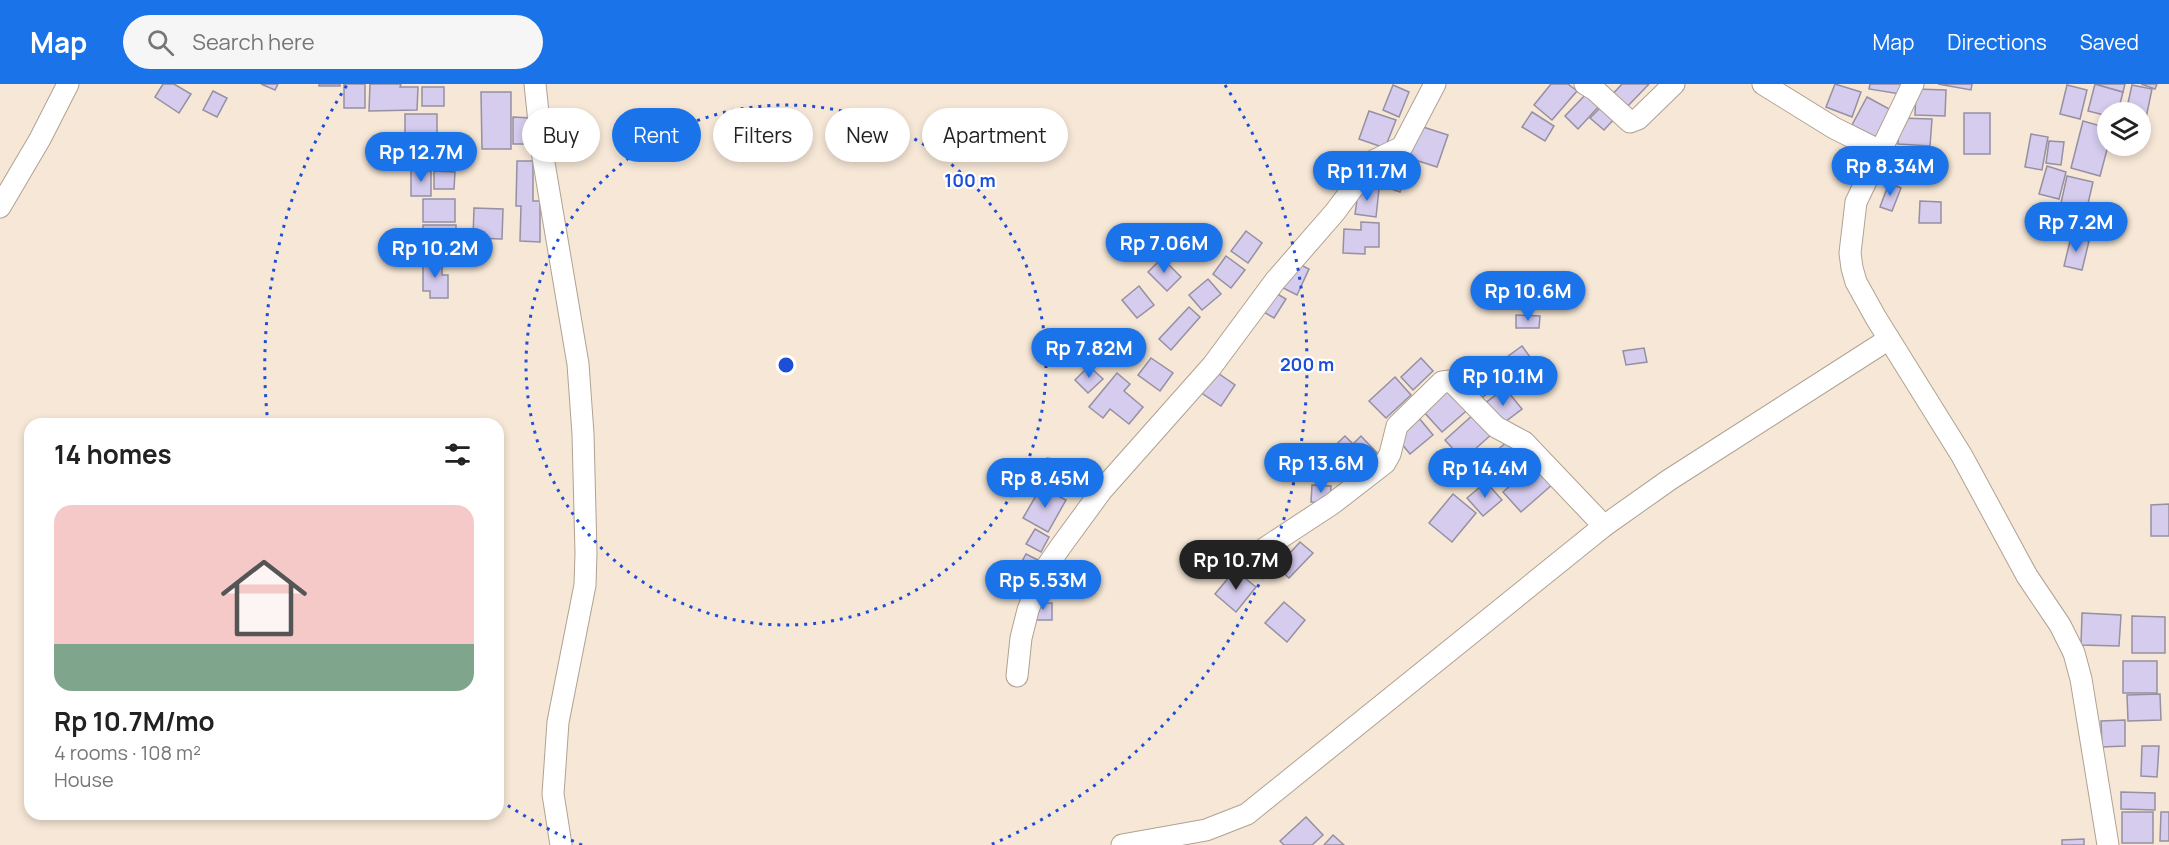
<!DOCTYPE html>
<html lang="en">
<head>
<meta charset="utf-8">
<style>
  body { margin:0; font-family:Manrope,sans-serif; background:#f6f6f6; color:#222; height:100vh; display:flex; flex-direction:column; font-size:22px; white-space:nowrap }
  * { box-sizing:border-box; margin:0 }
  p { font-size:20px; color:#767676 }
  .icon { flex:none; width:33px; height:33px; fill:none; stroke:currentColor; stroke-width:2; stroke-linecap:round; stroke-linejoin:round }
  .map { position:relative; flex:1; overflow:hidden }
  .details { position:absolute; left:24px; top:334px; width:480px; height:402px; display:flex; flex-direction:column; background:#fff; border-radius:18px; box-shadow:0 3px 9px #0003 }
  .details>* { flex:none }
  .hud { position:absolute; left:522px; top:24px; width:570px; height:54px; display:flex; gap:12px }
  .tools { position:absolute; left:2097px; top:18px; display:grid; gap:12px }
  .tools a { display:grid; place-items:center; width:54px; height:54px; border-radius:50%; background:#fff; box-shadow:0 3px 9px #0003; font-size:30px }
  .price { position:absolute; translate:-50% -51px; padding:0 14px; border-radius:21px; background:#1a73e8; color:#fff; font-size:20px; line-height:39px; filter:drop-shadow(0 2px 3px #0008) }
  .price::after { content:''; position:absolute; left:50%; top:36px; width:18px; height:14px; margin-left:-9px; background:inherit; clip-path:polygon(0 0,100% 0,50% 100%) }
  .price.active { background:#222; color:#fff }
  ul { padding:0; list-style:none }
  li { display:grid; align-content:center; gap:12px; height:318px; padding:0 30px }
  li+li { border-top:2px solid #e0e0e0 }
  li span { display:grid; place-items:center; height:186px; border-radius:18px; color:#555 }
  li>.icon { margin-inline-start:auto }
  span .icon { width:108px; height:108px; fill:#fffc; stroke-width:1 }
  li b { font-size:26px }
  h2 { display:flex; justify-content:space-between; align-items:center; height:72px; padding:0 30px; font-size:26px }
  .pill { padding:0 21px; border-radius:27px; background:#fff; box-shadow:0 3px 9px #0003; font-size:21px; line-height:54px }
  .pill.active { background:#1a73e8; color:#fff }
  header { display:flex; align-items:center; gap:36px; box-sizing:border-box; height:84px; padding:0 30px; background:#1a73e8; color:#fff }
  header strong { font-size:28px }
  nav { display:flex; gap:33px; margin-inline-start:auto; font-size:21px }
  .search { width:420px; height:54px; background:#f6f6f6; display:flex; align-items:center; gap:15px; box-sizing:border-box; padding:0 21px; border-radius:33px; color:#767676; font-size:22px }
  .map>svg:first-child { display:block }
  .building { fill:#d5ccee; stroke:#9590a2; stroke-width:1.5 }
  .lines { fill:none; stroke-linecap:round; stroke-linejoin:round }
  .minor-casing { stroke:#b0a292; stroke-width:23 }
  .minor { stroke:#fff; stroke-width:21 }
  .ring { fill:none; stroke:#1d4ed8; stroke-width:3; stroke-dasharray:3 6 }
  .centre { fill:#1d4ed8; stroke:#fff; stroke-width:3 }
  .ring-label { font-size:18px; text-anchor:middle; font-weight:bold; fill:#1d4ed8; stroke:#fff; stroke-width:4.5; stroke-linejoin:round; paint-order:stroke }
</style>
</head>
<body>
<header>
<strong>Map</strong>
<div class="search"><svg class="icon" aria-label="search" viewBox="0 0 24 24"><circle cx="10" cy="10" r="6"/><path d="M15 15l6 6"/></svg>Search here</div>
<nav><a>Map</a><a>Directions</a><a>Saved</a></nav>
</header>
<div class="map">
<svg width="2169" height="761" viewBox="0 0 2169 761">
  <rect width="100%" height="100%" fill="#f6e7d6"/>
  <g class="building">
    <path d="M 163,0 L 174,0 L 191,10 L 179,29 L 155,13 Z"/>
    <path d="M 261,0 L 278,0 L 275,6 Z"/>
    <rect x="319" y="0" width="21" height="2"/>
    <rect x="344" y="0" width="21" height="24"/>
    <path d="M 370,0 L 401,0 L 400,3 L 418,3 L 417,26 L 369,27 Z"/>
    <path d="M 1551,0 L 1568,0 L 1577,7 L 1552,36 L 1534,21 Z"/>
    <path d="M 1622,0 L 1649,0 L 1624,26 L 1610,13 Z"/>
    <path d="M 1835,0 L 1861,8 L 1852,33 L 1826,23 Z"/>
    <path d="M 1870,0 L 1901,0 L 1900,10 L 1869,5 Z"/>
    <path d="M 1938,0 L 1972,0 L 1971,6 Z"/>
    <path d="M 2095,0 L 2123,8 L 2118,28 L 2108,28 L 2108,32 L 2088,27 Z"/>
    <path d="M 2095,0 L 2125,0 L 2123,8 Z"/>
    <path d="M 2141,0 L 2157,0 L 2155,5 Z"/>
    <path d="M 1393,1 L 1409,8 L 1399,33 L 1383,26 Z"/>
    <path d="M 2067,1 L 2087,6 L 2080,35 L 2060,30 Z"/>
    <path d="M 2132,1 L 2152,5 L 2146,34 L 2140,33 L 2140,28 L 2126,28 Z"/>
    <rect x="422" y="3" width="22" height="19"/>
    <path d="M 1916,5 L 1946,6 L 1945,32 L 1915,31 Z"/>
    <path d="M 213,7 L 227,14 L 217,33 L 203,26 Z"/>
    <path d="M 481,8 L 511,8 L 511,65 L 482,65 Z"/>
    <path d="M 1588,8 L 1601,20 L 1578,45 L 1565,32 Z"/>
    <path d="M 1867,13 L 1893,27 L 1878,54 L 1852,41 Z"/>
    <path d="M 1603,21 L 1616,33 L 1604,46 L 1590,34 Z"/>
    <path d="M 1369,27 L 1396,36 L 1385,64 L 1359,55 Z"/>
    <path d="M 1532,28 L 1554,42 L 1545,57 L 1522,43 Z"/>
    <rect x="1964" y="29" width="26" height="41"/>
    <rect x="405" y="30" width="32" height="33"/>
    <path d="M 513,33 L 530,34 L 530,60 L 513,60 Z"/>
    <path d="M 1899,34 L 1932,35 L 1930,62 L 1898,60 Z"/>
    <path d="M 2083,37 L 2108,44 L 2108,62 L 2100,92 L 2071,84 Z"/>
    <path d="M 1420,42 L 1448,51 L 1437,83 L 1409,74 Z"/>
    <path d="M 546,45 L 562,46 L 561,66 L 545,65 Z"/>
    <path d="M 2031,50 L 2048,53 L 2042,86 L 2025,83 Z"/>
    <path d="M 2049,57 L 2064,58 L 2061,81 L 2046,79 Z"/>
    <path d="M 1851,63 L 1870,72 L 1858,99 L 1839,90 Z"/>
    <path d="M 1891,68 L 1911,69 L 1910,98 L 1890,97 Z"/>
    <path d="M 517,77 L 533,77 L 533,117 L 540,117 L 540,158 L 520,157 L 521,122 L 516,122 Z"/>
    <path d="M 1381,79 L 1407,88 L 1400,108 L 1374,99 Z"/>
    <path d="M 2047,82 L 2066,88 L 2059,115 L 2039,110 Z"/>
    <path d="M 411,86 L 431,87 L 431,112 L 411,112 Z"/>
    <path d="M 434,87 L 455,88 L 454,105 L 434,105 Z"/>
    <path d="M 2067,92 L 2093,98 L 2087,124 L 2061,119 Z"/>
    <path d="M 1889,99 L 1901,104 L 1892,127 L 1880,123 Z"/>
    <path d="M 1359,102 L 1379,105 L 1376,133 L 1355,130 Z"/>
    <rect x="423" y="115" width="32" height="23"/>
    <path d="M 1920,117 L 1941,118 L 1941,139 L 1919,139 Z"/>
    <path d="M 474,124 L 503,125 L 502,155 L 473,154 Z"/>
    <path d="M 1361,138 L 1379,139 L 1379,163 L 1365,163 L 1365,170 L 1343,169 L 1344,145 L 1361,146 Z"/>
    <rect x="423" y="141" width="33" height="29"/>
    <path d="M 1246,147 L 1262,159 L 1248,179 L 1231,167 Z"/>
    <path d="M 2071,153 L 2089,157 L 2082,186 L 2064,182 Z"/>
    <path d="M 1226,172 L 1245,186 L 1231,204 L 1213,190 Z"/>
    <path d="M 1162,174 L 1181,193 L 1167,207 L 1148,188 Z"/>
    <path d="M 423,176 L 442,176 L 442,191 L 448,191 L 448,214 L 430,214 L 430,207 L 423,207 Z"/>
    <path d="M 1295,178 L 1309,185 L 1297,211 L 1283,204 Z"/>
    <path d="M 1208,195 L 1221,210 L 1202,226 L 1189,211 Z"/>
    <path d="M 1139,202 L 1154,221 L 1137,234 L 1122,216 Z"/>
    <path d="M 1274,208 L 1286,215 L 1274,234 L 1262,227 Z"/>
    <path d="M 1189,223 L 1200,233 L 1171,266 L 1159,255 Z"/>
    <path d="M 1516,231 L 1540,232 L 1539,244 L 1516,244 Z"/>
    <path d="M 1131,247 L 1142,258 L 1120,279 L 1109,268 Z"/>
    <path d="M 1522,262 L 1533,277 L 1507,296 L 1496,281 Z"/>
    <path d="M 1644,264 L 1647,278 L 1626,281 L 1623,267 Z"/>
    <path d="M 1151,274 L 1173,289 L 1160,307 L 1138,291 Z"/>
    <path d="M 1421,274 L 1433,287 L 1413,306 L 1401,293 Z"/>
    <path d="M 1486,278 L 1502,297 L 1477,318 L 1461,298 Z"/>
    <path d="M 1089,282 L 1103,295 L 1088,309 L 1075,296 Z"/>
    <path d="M 1215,287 L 1235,301 L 1221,322 L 1200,308 Z"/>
    <path d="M 1117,289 L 1130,300 L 1124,307 L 1143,323 L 1129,340 L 1110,325 L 1103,334 L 1089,323 Z"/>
    <path d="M 1395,293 L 1411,311 L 1386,334 L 1369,317 Z"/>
    <path d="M 1453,301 L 1472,322 L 1442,348 L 1423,327 Z"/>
    <path d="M 1505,304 L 1522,325 L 1501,341 L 1484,320 Z"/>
    <path d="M 1475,329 L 1493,349 L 1463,376 L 1445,356 Z"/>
    <path d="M 1419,334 L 1433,351 L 1410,370 L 1396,353 Z"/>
    <path d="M 1345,352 L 1353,360 L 1361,352 L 1378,370 L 1356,391 L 1345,380 L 1336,388 L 1322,374 Z"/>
    <path d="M 1509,356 L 1523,372 L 1500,391 L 1487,375 Z"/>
    <path d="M 1047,374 L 1064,377 L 1061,399 L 1043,396 Z"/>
    <path d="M 1535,379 L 1553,400 L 1521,428 L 1503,408 Z"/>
    <path d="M 1486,398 L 1502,416 L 1483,432 L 1467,414 Z"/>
    <path d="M 1312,401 L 1331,402 L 1330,419 L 1311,418 Z"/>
    <path d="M 1041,403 L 1066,416 L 1048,448 L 1023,434 Z"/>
    <path d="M 1453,410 L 1476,429 L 1452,458 L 1429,439 Z"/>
    <path d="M 2169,420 L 2169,452 L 2151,452 L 2151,421 Z"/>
    <path d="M 1035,445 L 1049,453 L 1041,468 L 1026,460 Z"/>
    <path d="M 1300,458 L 1313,469 L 1289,494 L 1277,483 Z"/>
    <path d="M 1026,470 L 1042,478 L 1029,503 L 1013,494 Z"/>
    <path d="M 1235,486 L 1256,503 L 1236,528 L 1215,510 Z"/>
    <path d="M 1284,518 L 1305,536 L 1287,558 L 1265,539 Z"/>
    <rect x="1034" y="519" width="18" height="17"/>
    <path d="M 2082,529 L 2121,531 L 2119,562 L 2081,561 Z"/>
    <path d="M 2132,532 L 2165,533 L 2165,569 L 2132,569 Z"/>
    <rect x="2123" y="577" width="34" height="32"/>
    <path d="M 2160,610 L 2161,636 L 2128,637 L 2127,611 Z"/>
    <path d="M 2125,636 L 2125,662 L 2102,663 L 2101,637 Z"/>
    <path d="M 2142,662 L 2159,662 L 2157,693 L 2141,692 Z"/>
    <path d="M 2121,708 L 2155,709 L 2155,726 L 2121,725 Z"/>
    <rect x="2122" y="728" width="31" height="31"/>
    <path d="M 2161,728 L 2169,728 L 2169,757 L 2160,757 Z"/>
    <path d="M 1306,733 L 1323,751 L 1312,761 L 1284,761 L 1280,757 Z"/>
    <path d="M 1333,751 L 1344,761 L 1324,761 Z"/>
    <path d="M 2084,755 L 2084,761 L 2062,761 L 2062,756 Z"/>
  </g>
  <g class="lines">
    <defs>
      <g id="minor">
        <path d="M 535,0 L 542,67 L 578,280 L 583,350 L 586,469 L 585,501 L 558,638 L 553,710 L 561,761"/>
        <path d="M 1585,0 L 1595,6 L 1630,38 L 1638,35 L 1674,0"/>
        <path d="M 1763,0 L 1834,44 L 1880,67"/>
        <path d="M 1913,0 L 1856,118 L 1850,169 L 1852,184 L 1856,198 L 1876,234 L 1962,372 L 2027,492 L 2060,541 L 2074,569 L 2081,595 L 2108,761"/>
        <path d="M 0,123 L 40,55 L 68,0"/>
        <path d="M 1265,464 L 1332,420 L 1385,379 L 1390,370 L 1397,342 L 1442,298 L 1450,297 L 1455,301 L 1496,343 L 1524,358 L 1604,442"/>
        <path d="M 1017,592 L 1021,554 L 1028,526 L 1043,488 L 1061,462 L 1102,406 L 1212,282 L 1275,197 L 1335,128 L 1373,77 L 1402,63 L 1435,0"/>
        <path d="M 1122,761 L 1206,746 L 1247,730 L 1604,442 L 1669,396 L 1889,255"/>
      </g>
    </defs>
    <use href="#minor" class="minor-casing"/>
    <use href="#minor" class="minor"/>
  </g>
  <g class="ring">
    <circle cx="786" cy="281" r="260"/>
    <path d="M582 761A521 521 0 0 1 498 715M268 340A521 521 0 0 1 347 1M1225 1A521 521 0 0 1 990 761"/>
  </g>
  <circle cx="786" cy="281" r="9" class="centre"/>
  <g class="ring-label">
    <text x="970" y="103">100 m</text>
    <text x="1307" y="287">200 m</text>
  </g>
</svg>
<div class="tools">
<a><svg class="icon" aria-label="layers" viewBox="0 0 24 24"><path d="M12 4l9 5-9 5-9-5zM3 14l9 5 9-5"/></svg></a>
</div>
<b class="price" style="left:421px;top:99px">Rp 12.7M</b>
<b class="price" style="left:1890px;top:113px">Rp 8.34M</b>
<b class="price" style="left:1367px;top:118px">Rp 11.7M</b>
<b class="price" style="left:2076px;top:169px">Rp 7.2M</b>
<b class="price" style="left:1164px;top:190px">Rp 7.06M</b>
<b class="price" style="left:435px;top:195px">Rp 10.2M</b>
<b class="price" style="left:1528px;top:238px">Rp 10.6M</b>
<b class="price" style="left:1089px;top:295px">Rp 7.82M</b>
<b class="price" style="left:1503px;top:323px">Rp 10.1M</b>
<b class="price" style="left:1321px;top:410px">Rp 13.6M</b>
<b class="price" style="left:1485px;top:415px">Rp 14.4M</b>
<b class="price" style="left:1045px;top:425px">Rp 8.45M</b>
<b class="price active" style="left:1236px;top:507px">Rp 10.7M</b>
<b class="price" style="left:1043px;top:527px">Rp 5.53M</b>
<div class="hud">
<a class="pill">Buy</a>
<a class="pill active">Rent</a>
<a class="pill">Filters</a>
<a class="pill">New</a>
<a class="pill">Apartment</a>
</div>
<section class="details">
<h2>14 homes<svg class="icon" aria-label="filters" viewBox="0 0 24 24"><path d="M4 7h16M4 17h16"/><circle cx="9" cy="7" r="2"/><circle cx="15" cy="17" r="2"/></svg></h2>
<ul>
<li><span style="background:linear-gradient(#f6c9c9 75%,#7fa58c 0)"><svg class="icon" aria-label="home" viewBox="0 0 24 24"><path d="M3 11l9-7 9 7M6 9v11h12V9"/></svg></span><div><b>Rp 10.7M/mo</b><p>4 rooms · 108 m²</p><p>House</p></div></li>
</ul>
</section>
</div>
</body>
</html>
